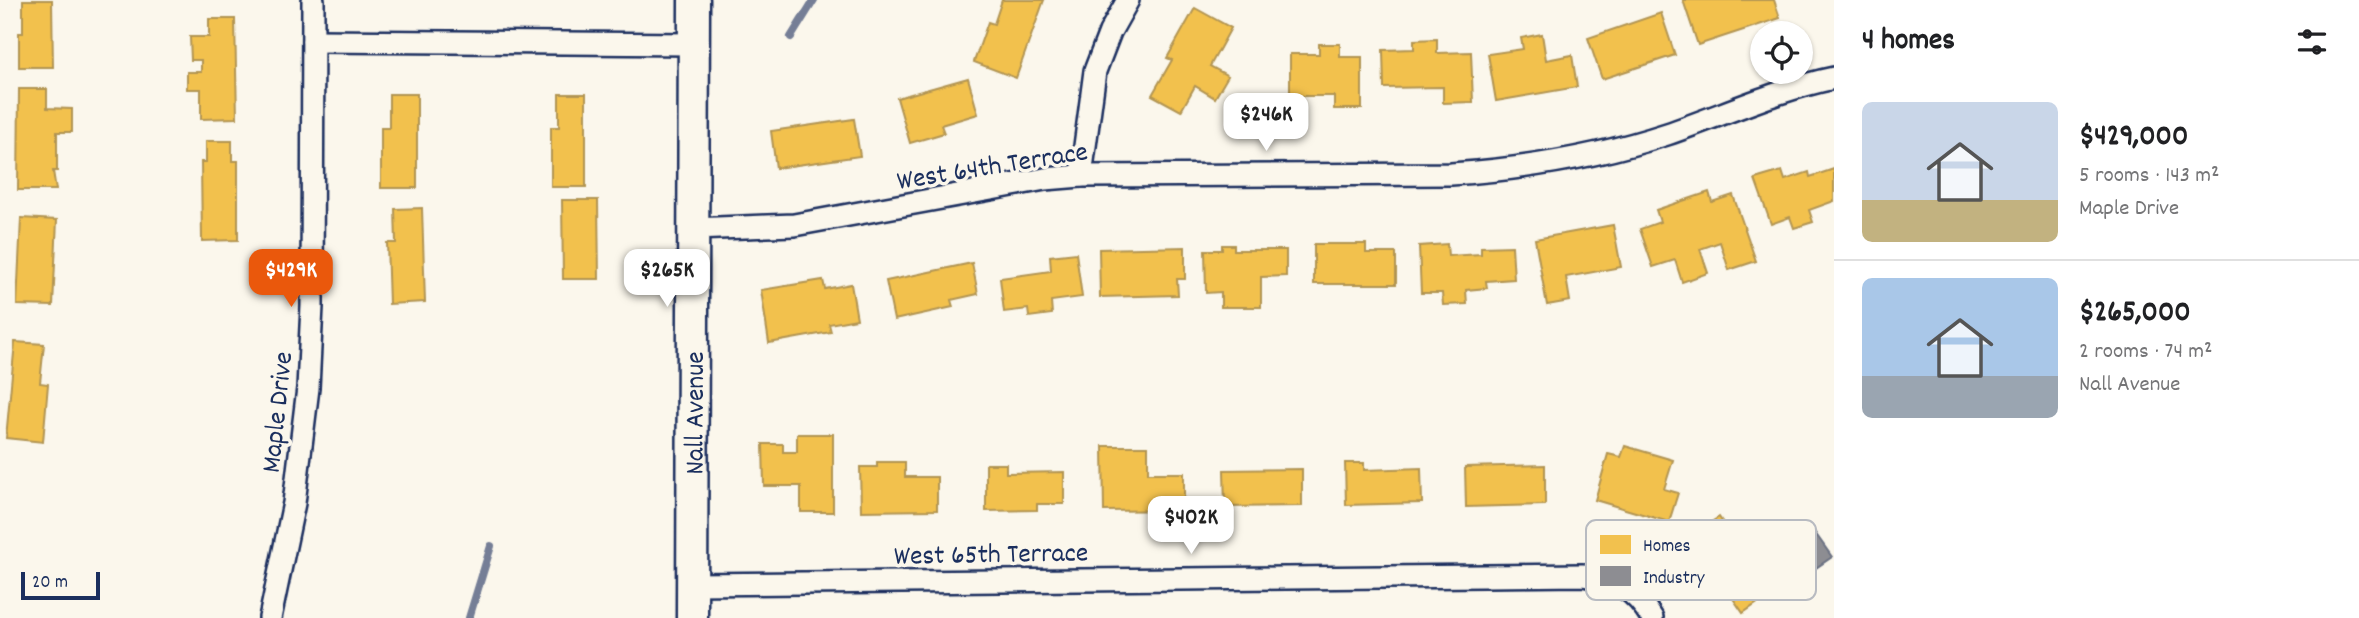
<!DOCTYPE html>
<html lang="en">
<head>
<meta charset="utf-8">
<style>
  body { margin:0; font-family:Dekko,sans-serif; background:#f2f2f2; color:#202124; height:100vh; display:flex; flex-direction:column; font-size:26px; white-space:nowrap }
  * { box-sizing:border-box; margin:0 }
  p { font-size:23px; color:#757577 }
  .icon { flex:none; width:38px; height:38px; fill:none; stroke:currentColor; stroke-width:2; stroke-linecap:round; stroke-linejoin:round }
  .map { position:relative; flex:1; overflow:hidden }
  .side { display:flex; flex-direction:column; background:#fff; width:525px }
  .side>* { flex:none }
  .fabs { position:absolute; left:1750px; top:21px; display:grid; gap:14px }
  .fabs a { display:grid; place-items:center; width:63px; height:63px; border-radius:50%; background:#fff; box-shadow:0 2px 5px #0004; font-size:35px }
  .scale { position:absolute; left:21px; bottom:18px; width:79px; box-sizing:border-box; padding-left:7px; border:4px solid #1b2f5e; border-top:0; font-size:19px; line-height:24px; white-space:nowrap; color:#1b2f5e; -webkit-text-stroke:5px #fbf7ec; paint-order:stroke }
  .price { position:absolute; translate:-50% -60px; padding:0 16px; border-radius:14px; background:#fff; color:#222; font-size:23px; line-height:46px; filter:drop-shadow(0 2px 4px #0008) }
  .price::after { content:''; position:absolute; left:50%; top:42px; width:21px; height:16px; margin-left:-10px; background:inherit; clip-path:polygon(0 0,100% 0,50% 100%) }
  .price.current { background:#ea580c; color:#fff }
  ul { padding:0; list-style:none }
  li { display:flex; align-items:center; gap:21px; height:175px; padding:0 28px }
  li+li { border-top:2px solid #e0e0e0 }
  li span { display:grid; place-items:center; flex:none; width:196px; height:140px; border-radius:10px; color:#555 }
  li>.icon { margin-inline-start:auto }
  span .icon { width:84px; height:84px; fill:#fffc; stroke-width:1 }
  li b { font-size:30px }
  h2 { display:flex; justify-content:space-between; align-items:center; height:84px; padding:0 28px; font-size:30px }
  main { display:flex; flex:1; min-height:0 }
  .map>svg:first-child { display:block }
  .homes { fill:#f2c14e; stroke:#b29553; stroke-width:2 }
  .industry { fill:#8d8d92; stroke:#6b7182; stroke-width:2 }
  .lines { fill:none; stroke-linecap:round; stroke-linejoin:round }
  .stream { stroke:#747e96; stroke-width:8 }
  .minor-casing { stroke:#1b2f5e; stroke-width:26 }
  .secondary-casing { stroke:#1b2f5e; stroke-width:35 }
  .minor { stroke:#fbf7ec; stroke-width:21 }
  .secondary { stroke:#fbf7ec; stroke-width:30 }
  .labels { text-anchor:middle; stroke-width:7; stroke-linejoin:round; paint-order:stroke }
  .street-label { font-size:28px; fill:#1b2f5e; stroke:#fbf7ec }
  .key { fill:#fbf7ec; stroke:#b8bbc1; stroke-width:2 }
  .key-label { font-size:19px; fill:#1b2f5e }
</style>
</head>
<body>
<main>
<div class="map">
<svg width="1834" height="618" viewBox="0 0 1834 618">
  <rect width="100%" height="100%" fill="#fbf7ec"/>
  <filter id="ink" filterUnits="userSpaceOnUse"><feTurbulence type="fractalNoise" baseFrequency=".0143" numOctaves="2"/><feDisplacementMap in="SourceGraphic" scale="14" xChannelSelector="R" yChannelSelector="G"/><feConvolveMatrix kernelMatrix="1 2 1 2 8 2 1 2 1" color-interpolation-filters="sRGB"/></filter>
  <g filter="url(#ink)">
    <g class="homes">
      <path d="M 23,0 L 52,0 L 53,67 L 19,67 L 19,33 L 23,33 Z"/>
      <path d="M 1002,0 L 1044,0 L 1016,78 L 974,62 L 988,22 L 994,24 Z"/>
      <path d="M 1683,0 L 1774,0 L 1780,18 L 1698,45 Z"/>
      <path d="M 1195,8 L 1231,28 L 1210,66 L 1228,76 L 1215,98 L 1195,86 L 1181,111 L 1152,95 L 1172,60 L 1167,58 Z"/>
      <path d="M 1661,13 L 1675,55 L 1602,79 L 1588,38 Z"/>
      <path d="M 209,19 L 235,19 L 237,118 L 201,119 L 201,89 L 187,89 L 187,72 L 201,72 L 201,60 L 191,60 L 190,37 L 209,37 Z"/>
      <path d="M 1542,34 L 1546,60 L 1572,55 L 1577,87 L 1496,101 L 1488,54 L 1523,49 L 1521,38 Z"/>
      <path d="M 1437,39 L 1437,53 L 1471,52 L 1473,102 L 1443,103 L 1443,87 L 1384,88 L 1383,50 L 1414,49 L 1414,40 Z"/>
      <path d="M 1319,44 L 1340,44 L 1340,57 L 1362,57 L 1362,109 L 1334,109 L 1334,96 L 1290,96 L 1290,54 L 1319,54 Z"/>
      <path d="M 968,78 L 978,114 L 941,125 L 944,133 L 910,143 L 897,98 Z"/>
      <path d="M 19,89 L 47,89 L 47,108 L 72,109 L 72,132 L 57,132 L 57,171 L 53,171 L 56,190 L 18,190 Z"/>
      <path d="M 389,94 L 417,94 L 417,188 L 381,188 L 381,128 L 389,128 Z"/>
      <path d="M 559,94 L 586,94 L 586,187 L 551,187 L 551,127 L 559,127 Z"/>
      <path d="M 854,119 L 860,156 L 776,168 L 771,131 Z"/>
      <path d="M 206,141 L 232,141 L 232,161 L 238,161 L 238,240 L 202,241 L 201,162 L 206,162 Z"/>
      <path d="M 1834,169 L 1834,201 L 1809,210 L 1813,222 L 1794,228 L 1790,217 L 1771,224 L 1755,179 L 1782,171 L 1785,180 L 1809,172 L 1810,177 Z"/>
      <path d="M 1709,192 L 1712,202 L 1733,195 L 1756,261 L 1729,270 L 1720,242 L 1700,249 L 1708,273 L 1682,282 L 1675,260 L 1653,267 L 1640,229 L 1660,222 L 1656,210 Z"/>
      <path d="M 562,200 L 598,200 L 599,279 L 563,279 Z"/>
      <path d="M 422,208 L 425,302 L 389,304 L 387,243 L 396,243 L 395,209 Z"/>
      <path d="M 21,218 L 57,220 L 53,306 L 17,305 Z"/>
      <path d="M 1613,225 L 1621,267 L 1566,277 L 1570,301 L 1547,305 L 1535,239 Z"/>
      <path d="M 1314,244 L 1366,244 L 1366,253 L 1396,253 L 1396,284 L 1314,284 Z"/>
      <path d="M 1447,244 L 1448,256 L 1481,254 L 1481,247 L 1512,246 L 1514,279 L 1486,281 L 1487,288 L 1466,290 L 1467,304 L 1443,305 L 1442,293 L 1421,293 L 1419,246 Z"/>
      <path d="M 1222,245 L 1234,245 L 1234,250 L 1286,250 L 1286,276 L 1261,277 L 1261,307 L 1221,307 L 1221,292 L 1206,293 L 1205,250 L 1222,250 Z"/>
      <path d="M 1185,247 L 1185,279 L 1177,279 L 1178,295 L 1100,297 L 1099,249 Z"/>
      <path d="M 1076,253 L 1082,297 L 1051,301 L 1052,314 L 1029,317 L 1028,309 L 1004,312 L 1000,278 L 1051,271 L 1050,256 Z"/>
      <path d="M 972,263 L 978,294 L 951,300 L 953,307 L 894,320 L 886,281 Z"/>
      <path d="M 823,280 L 825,289 L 851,284 L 857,319 L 829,324 L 831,332 L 769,343 L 761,290 Z"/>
      <path d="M 15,342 L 44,344 L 40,383 L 48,384 L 43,442 L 6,438 Z"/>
      <path d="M 797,434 L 833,434 L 833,512 L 801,512 L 801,486 L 764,486 L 763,444 L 783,444 L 783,452 L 797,452 Z"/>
      <path d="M 1103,446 L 1148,446 L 1148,473 L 1184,473 L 1184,510 L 1104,511 Z"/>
      <path d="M 1625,446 L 1673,460 L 1664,489 L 1678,493 L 1669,522 L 1595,500 L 1608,454 L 1621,457 Z"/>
      <path d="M 877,462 L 905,462 L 905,477 L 937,477 L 937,510 L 861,511 L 860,467 L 877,467 Z"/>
      <path d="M 1345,463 L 1364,463 L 1364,470 L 1421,468 L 1422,503 L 1346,505 Z"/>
      <path d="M 986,464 L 1006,464 L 1006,473 L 1064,472 L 1064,504 L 1037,504 L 1037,510 L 986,511 Z"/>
      <path d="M 1545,465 L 1545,505 L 1466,507 L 1465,467 Z"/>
      <path d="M 1302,469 L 1302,506 L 1225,507 L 1224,470 Z"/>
      <path d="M 1719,517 L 1751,564 L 1766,554 L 1782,578 L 1768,587 L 1772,593 L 1743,613 L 1719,578 L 1706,586 L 1690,561 L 1702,553 L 1691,535 Z"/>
    </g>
    <path class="industry" d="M 1813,530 L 1832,557 L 1804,576 L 1785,549 Z"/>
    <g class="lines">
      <g class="stream">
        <path d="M 791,37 L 814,0"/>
        <path d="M 469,618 L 491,546"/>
      </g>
      <defs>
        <g id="minor">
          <path d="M 313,41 L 693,44"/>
          <path d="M 1081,176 L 1095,71 L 1110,32 L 1128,0"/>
          <path d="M 693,229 L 794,225 L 1045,179 L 1081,176 L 1451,174 C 1524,169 1597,157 1667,134 C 1723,115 1776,90 1834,78"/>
          <path d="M 693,584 L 1583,575 C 1618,582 1633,587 1652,618"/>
          <path d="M 270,618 L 294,503 L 308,388 L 312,306 L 313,0"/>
        </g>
        <g id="secondary">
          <path id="s1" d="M 692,618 L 694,0"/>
        </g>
      </defs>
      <use href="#minor" class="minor-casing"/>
      <use href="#secondary" class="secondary-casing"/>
      <use href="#minor" class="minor"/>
      <use href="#secondary" class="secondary"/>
    </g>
  </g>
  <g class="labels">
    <g class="street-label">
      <text transform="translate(992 164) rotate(-9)" y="10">West 64th Terrace</text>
      <text transform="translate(275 412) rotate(-84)" y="10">Maple Drive</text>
      <text dy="10" stroke="none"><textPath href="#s1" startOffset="205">Nall Avenue</textPath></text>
      <text transform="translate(991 552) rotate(-1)" y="10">West 65th Terrace</text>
    </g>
  </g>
  <rect x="1586" y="520" width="230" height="80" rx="10" class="key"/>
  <rect x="1600" y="535" width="31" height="19" fill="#f2c14e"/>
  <rect x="1600" y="566" width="31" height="20" fill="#8d8d92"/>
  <g class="key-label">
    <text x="1643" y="551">Homes</text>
    <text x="1643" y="583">Industry</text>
  </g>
</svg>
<div class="fabs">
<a><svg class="icon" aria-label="locate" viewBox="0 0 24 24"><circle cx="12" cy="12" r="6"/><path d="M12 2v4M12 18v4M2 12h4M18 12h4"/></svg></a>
</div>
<div class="scale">20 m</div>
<b class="price" style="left:1266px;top:153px">$246K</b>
<b class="price current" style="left:291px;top:309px">$429K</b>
<b class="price" style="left:667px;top:309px">$265K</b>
<b class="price" style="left:1191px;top:556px">$402K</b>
</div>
<section class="side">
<h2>4 homes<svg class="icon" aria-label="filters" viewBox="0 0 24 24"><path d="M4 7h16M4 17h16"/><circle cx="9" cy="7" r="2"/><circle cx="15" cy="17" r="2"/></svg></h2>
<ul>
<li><span style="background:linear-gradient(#c9d6e8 70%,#c2b280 0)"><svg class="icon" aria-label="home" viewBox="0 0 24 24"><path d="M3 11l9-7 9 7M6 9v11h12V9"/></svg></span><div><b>$429,000</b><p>5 rooms · 143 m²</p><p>Maple Drive</p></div></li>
<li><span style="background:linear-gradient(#a9c7e8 70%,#9aa5b1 0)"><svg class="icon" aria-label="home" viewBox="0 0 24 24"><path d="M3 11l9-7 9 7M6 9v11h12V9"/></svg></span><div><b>$265,000</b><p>2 rooms · 74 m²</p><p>Nall Avenue</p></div></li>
</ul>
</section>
</main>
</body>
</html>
